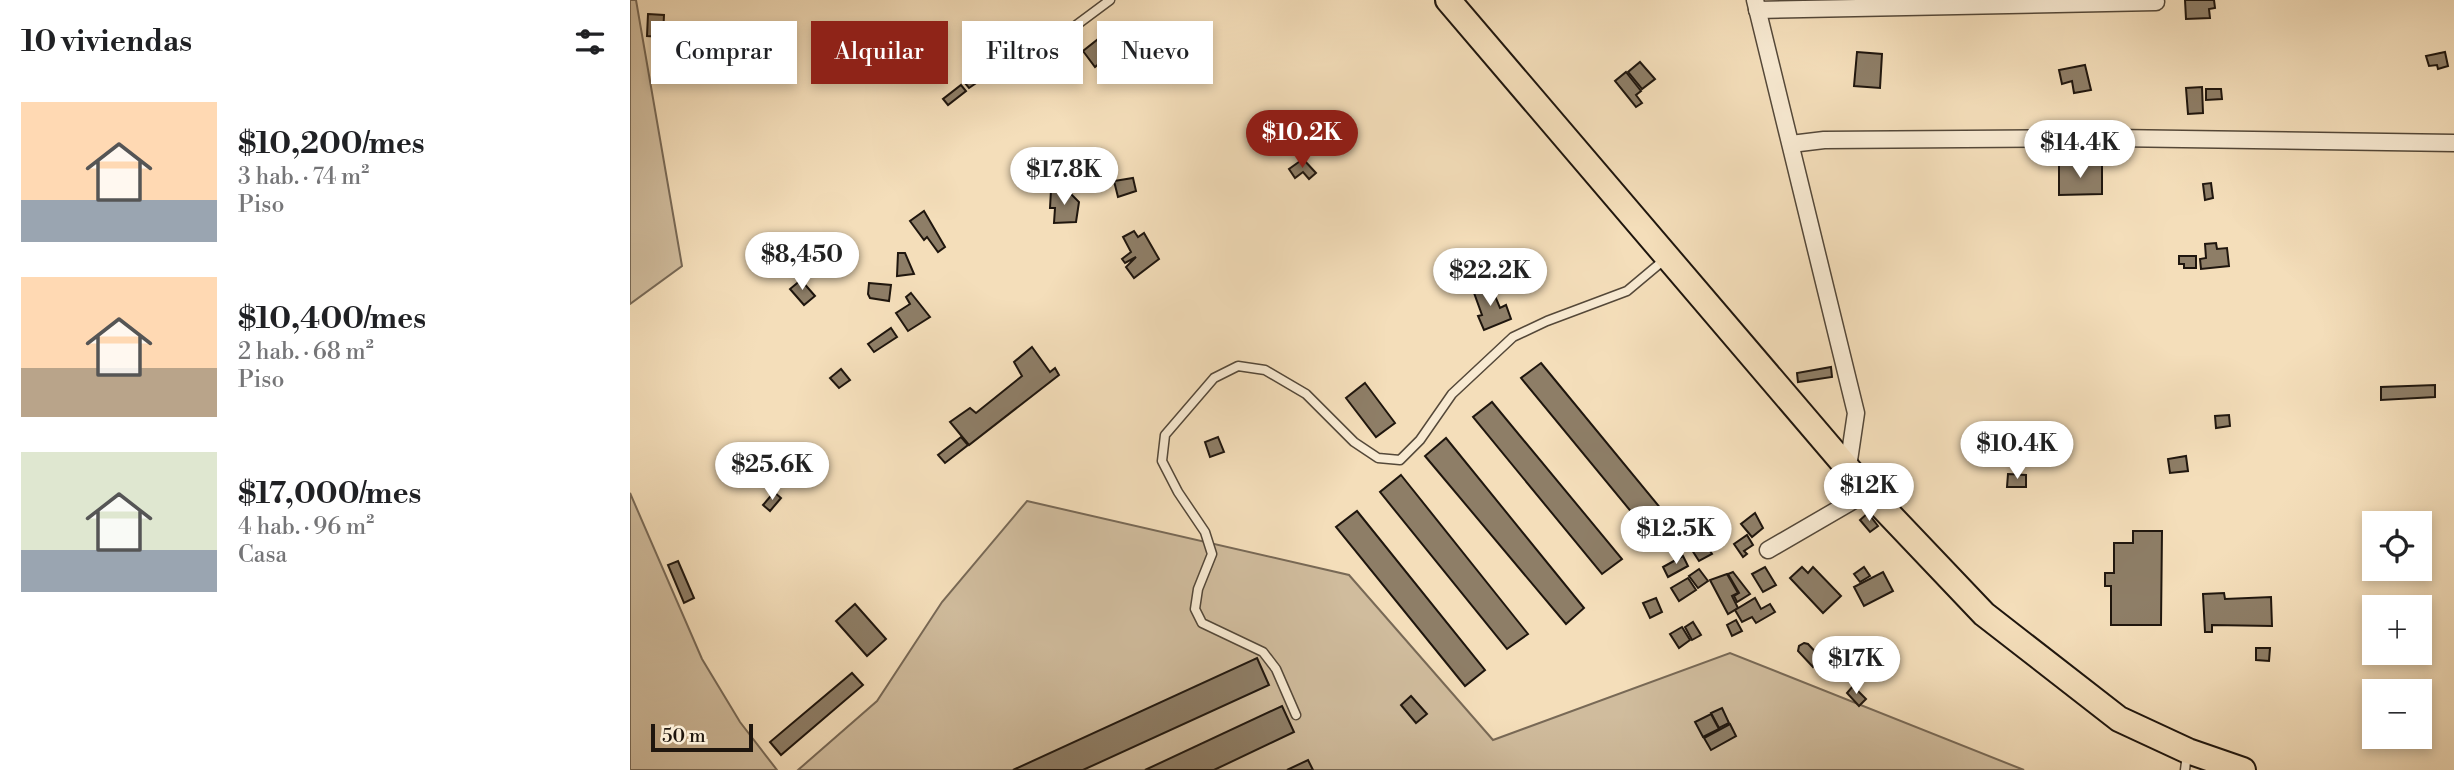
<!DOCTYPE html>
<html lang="es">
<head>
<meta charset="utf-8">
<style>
  body { margin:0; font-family:"Libre Bodoni",serif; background:#f6f6f6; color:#202124; height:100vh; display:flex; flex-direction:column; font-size:26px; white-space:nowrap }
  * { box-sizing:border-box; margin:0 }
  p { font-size:23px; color:#757577 }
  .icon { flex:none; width:38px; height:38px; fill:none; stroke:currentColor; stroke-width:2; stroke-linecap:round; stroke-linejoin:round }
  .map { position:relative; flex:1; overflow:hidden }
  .panel { display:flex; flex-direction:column; background:#fff; width:630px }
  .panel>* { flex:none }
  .guide { position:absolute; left:21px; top:21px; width:665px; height:63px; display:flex; gap:14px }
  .tools { position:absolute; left:1732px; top:511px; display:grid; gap:14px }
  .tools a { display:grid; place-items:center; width:70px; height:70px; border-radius:0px; background:#fff; box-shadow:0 4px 10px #0003; font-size:35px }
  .scale { position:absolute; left:21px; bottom:18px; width:102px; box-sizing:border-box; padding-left:7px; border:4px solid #1f160e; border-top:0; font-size:19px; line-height:24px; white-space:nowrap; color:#1f160e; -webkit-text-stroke:5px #f8ead2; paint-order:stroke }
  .price { position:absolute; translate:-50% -60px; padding:0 16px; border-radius:24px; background:#fff; color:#222; font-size:23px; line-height:46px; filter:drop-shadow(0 2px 4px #0008) }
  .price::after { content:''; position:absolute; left:50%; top:42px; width:21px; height:16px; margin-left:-10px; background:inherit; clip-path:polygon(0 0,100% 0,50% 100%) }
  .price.selected { background:#8f2418; color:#fff }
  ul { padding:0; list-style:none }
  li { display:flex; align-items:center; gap:21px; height:175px; padding:0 21px }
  li span { display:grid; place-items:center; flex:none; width:196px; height:140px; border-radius:0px; color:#555 }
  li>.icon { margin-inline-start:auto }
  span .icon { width:84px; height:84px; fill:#fffc; stroke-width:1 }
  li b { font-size:30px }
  h2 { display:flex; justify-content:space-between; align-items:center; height:84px; padding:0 21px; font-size:30px }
  .tag { padding:0 24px; border-radius:0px; background:#fff; box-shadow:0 4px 10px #0003; font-size:24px; line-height:63px }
  .tag.selected { background:#8f2418; color:#fff }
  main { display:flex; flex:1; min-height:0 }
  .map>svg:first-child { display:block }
  .green { fill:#d0bc9d; stroke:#786956; stroke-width:2 }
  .building { fill:#8e7e67; stroke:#1f160e; stroke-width:2 }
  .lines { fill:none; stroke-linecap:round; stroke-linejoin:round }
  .lane-casing { stroke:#544839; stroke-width:11 }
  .street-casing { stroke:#544839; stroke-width:19 }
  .primary-casing { stroke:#1f160e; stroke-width:28 }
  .lane { stroke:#f8ead2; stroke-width:8 }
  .street { stroke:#f8ead2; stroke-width:16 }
  .primary { stroke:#f4deba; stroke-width:24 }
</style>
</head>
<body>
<main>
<section class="panel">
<h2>10 viviendas<svg class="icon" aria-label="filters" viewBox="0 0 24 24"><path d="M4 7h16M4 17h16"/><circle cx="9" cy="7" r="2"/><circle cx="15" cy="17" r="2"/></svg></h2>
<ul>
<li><span style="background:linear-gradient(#ffd9b3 70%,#9aa5b1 0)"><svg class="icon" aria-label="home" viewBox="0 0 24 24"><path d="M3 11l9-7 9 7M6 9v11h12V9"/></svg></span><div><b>$10,200/mes</b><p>3 hab. · 74 m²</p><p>Piso</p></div></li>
<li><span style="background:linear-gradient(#ffd9b3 65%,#b9a48a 0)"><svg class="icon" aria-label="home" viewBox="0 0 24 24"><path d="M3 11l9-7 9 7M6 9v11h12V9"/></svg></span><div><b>$10,400/mes</b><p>2 hab. · 68 m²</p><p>Piso</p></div></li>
<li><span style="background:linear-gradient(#dfe7d0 70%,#9aa5b1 0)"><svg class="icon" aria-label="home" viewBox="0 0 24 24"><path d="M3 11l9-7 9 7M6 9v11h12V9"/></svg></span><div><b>$17,000/mes</b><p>4 hab. · 96 m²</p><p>Casa</p></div></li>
</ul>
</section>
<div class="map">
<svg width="1824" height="770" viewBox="0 0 1824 770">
  <rect width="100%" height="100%" fill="#f4deba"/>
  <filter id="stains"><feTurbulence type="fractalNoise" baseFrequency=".00286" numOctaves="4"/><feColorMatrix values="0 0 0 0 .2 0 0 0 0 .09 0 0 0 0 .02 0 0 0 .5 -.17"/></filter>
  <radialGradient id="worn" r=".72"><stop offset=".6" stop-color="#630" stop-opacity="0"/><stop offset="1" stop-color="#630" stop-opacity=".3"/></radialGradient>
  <g class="green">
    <path d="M 0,0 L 6,0 L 52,266 L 0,304 Z"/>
    <path d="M 0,493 L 72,659 L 110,722 L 147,770 L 0,770 Z"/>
    <path d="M 397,501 L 719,575 L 863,740 L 1100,653 L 1394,770 L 168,770 L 247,701 L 312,602 Z"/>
  </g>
  <g class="building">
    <path d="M 1555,0 L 1584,0 L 1585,8 L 1579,9 L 1580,18 L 1556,19 Z"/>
    <path d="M 18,14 L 34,15 L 33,37 L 17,36 Z"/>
    <path d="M 121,31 L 127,46 L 119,50 L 112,35 Z"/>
    <path d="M 477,32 L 489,47 L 465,67 L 453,51 Z"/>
    <path d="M 400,33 L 404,38 L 383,54 L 379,49 Z"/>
    <path d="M 377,50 L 382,56 L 362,72 L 357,66 Z"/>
    <path d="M 1227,52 L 1252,54 L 1250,88 L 1224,86 Z"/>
    <path d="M 1815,52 L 1818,66 L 1808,69 L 1807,65 L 1799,66 L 1796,56 Z"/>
    <path d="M 1010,62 L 1025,79 L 1012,89 L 998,72 Z"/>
    <path d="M 1455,65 L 1461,90 L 1444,93 L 1442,81 L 1432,84 L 1429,70 Z"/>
    <path d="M 354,68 L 358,75 L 339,88 L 334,82 Z"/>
    <path d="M 996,72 L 1011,91 L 1006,95 L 1012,103 L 1006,107 L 985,81 Z"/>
    <path d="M 331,85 L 336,91 L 318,105 L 313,99 Z"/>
    <path d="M 1572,87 L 1573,113 L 1558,114 L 1556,88 Z"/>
    <path d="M 1576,89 L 1591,89 L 1592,99 L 1576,100 Z"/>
    <path d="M 673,159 L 686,173 L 679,179 L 673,172 L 665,178 L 659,169 Z"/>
    <path d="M 1429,165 L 1472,165 L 1472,194 L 1429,195 Z"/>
    <path d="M 503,178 L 506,191 L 488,197 L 484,181 Z"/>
    <path d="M 1581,183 L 1583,198 L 1575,200 L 1573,184 Z"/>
    <path d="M 421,190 L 439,192 L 449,202 L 446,222 L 424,223 L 425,208 L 420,208 Z"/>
    <path d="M 294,211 L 315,247 L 308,252 L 297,237 L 294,240 L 280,221 Z"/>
    <path d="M 504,231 L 508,237 L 514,233 L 529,259 L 504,278 L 496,267 L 506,257 L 495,263 L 492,259 L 501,252 L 493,237 Z"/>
    <path d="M 1586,243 L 1587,249 L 1597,248 L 1599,266 L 1571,269 L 1570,259 L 1576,258 L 1575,244 Z"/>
    <path d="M 268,253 L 275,253 L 284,274 L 267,276 Z"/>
    <path d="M 1549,256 L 1566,256 L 1566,268 L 1554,268 L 1554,264 L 1549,264 Z"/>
    <path d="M 171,280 L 185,296 L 174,305 L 160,289 Z"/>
    <path d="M 239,283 L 261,285 L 259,301 L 240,298 L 238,294 Z"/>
    <path d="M 860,284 L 870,308 L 876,305 L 881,319 L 854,330 L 848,316 L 852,315 L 843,290 Z"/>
    <path d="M 281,293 L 300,317 L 278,331 L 266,313 L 280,304 L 276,297 Z"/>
    <path d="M 261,328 L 267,337 L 244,352 L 238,344 Z"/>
    <path d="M 402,347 L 420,372 L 425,368 L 429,375 L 339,445 L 320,422 L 340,408 L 346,413 L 392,376 L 384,362 Z"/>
    <path d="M 911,363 L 1041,521 L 1022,537 L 891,378 Z"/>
    <path d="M 1201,367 L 1202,377 L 1168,382 L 1167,373 Z"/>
    <path d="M 211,369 L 220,380 L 209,388 L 200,378 Z"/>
    <path d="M 735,383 L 765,423 L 746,437 L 716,398 Z"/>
    <path d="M 1805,385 L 1805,397 L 1751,400 L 1751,387 Z"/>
    <path d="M 862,402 L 992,559 L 972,574 L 843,417 Z"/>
    <path d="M 1599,415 L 1600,426 L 1586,428 L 1585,416 Z"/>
    <path d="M 331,437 L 338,445 L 315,463 L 308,455 Z"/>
    <path d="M 588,437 L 594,452 L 580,457 L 575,442 Z"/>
    <path d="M 816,438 L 954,608 L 936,624 L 795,456 Z"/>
    <path d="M 1556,456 L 1558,471 L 1540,473 L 1538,459 Z"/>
    <path d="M 1378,474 L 1396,475 L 1396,487 L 1377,487 Z"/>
    <path d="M 771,475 L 898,634 L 877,649 L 750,492 Z"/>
    <path d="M 144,492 L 151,498 L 140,511 L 133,505 Z"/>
    <path d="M 727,511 L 855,670 L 835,686 L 706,527 Z"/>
    <path d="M 1125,513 L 1133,528 L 1122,537 L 1111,524 Z"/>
    <path d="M 1238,513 L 1248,526 L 1240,532 L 1230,520 Z"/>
    <path d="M 1503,531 L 1532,531 L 1531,625 L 1481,625 L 1481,586 L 1475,586 L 1475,573 L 1484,573 L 1484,543 L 1503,543 Z"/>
    <path d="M 1117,535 L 1123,545 L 1114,551 L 1117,554 L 1113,557 L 1104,544 Z"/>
    <path d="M 1075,543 L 1082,554 L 1069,561 L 1062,550 Z"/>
    <path d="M 1053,556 L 1058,566 L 1038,577 L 1033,567 Z"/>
    <path d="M 48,561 L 64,598 L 54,603 L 38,565 Z"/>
    <path d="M 1135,567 L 1146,585 L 1133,592 L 1122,574 Z"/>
    <path d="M 1172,567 L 1178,573 L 1183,567 L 1211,596 L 1193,613 L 1160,578 Z"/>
    <path d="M 1234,567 L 1240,576 L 1230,582 L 1224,574 Z"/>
    <path d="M 1069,569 L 1078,581 L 1068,588 L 1059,576 Z"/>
    <path d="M 1103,572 L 1120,594 L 1107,602 L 1104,596 L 1109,593 L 1098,574 Z"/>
    <path d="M 1253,572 L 1263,591 L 1234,606 L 1224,587 Z"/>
    <path d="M 1097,574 L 1108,593 L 1102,596 L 1108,608 L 1098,614 L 1080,580 Z"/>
    <path d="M 1058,578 L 1066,590 L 1049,601 L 1041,588 Z"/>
    <path d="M 1594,593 L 1595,599 L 1641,597 L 1642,626 L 1582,625 L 1582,632 L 1575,632 L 1573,594 Z"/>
    <path d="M 1026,598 L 1032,612 L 1020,618 L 1013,603 Z"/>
    <path d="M 1125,598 L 1131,609 L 1140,604 L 1145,612 L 1126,623 L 1122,617 L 1112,622 L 1105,610 Z"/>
    <path d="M 225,604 L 256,639 L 237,656 L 206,621 Z"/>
    <path d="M 1106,620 L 1112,631 L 1102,636 L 1097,625 Z"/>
    <path d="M 1063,622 L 1071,635 L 1062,640 L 1055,627 Z"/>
    <path d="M 1052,627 L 1060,640 L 1049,648 L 1040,634 Z"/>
    <path d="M 1174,643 L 1178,644 L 1192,659 L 1183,667 L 1168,651 L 1169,646 Z"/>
    <path d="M 1198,643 L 1208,653 L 1200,661 L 1190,650 Z"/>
    <path d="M 1626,648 L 1640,648 L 1639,661 L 1626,660 Z"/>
    <path d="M 627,658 L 639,685 L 453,770 L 383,770 Z"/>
    <path d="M 222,673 L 233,685 L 151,755 L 140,742 Z"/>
    <path d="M 1223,686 L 1236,699 L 1229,706 L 1217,693 Z"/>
    <path d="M 781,696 L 797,714 L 786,723 L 771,705 Z"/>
    <path d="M 652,706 L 664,732 L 584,770 L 515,770 Z"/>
    <path d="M 1092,708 L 1099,723 L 1089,728 L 1081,713 Z"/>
    <path d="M 1081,714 L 1089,729 L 1073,737 L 1065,722 Z"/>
    <path d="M 1100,724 L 1106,736 L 1081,750 L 1074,738 Z"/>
    <path d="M 678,760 L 683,770 L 657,770 Z"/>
  </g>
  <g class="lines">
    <defs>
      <g id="lane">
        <path d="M 433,35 L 480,0"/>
        <path d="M 666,715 L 646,669 L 633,652 L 572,623 L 565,609 L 568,589 L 582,554 L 575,532 L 548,492 L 532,461 L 535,435 L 584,378 L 608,366 L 635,370 L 676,394 L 724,442 L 748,458 L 770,460 L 790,440 L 822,394 L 883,337 L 917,321 L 997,291 L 1034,260"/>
        <path d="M 1555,770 L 1557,754"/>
      </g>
      <g id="street">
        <path d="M 1125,0 L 1226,413 L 1218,467"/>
        <path d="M 1127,10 L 1526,2"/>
        <path d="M 1161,144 L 1194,140 L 1483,138 L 1824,143"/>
        <path d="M 1138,550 L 1238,492"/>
      </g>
      <path id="primary" d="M 818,0 L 1238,492 L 1354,614 L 1489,719 L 1558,751 L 1613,770"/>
    </defs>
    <use href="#lane" class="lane-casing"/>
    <use href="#street" class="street-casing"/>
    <use href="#primary" class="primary-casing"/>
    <use href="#lane" class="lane"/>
    <use href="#street" class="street"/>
    <use href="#primary" class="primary"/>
  </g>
  <rect width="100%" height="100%" filter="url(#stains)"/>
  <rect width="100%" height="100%" fill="url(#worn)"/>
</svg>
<div class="tools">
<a><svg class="icon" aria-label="locate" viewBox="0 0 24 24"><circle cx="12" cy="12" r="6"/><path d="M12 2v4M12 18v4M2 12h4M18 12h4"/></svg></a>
<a>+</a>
<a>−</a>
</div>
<div class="scale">50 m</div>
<b class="price selected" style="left:672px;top:170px">$10.2K</b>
<b class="price" style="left:1450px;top:180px">$14.4K</b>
<b class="price" style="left:434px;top:207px">$17.8K</b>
<b class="price" style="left:172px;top:292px">$8,450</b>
<b class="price" style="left:860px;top:308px">$22.2K</b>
<b class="price" style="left:1387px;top:481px">$10.4K</b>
<b class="price" style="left:142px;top:502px">$25.6K</b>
<b class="price" style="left:1239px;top:523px">$12K</b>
<b class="price" style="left:1046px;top:566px">$12.5K</b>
<b class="price" style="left:1226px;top:696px">$17K</b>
<div class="guide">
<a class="tag">Comprar</a>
<a class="tag selected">Alquilar</a>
<a class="tag">Filtros</a>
<a class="tag">Nuevo</a>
</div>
</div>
</main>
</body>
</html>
